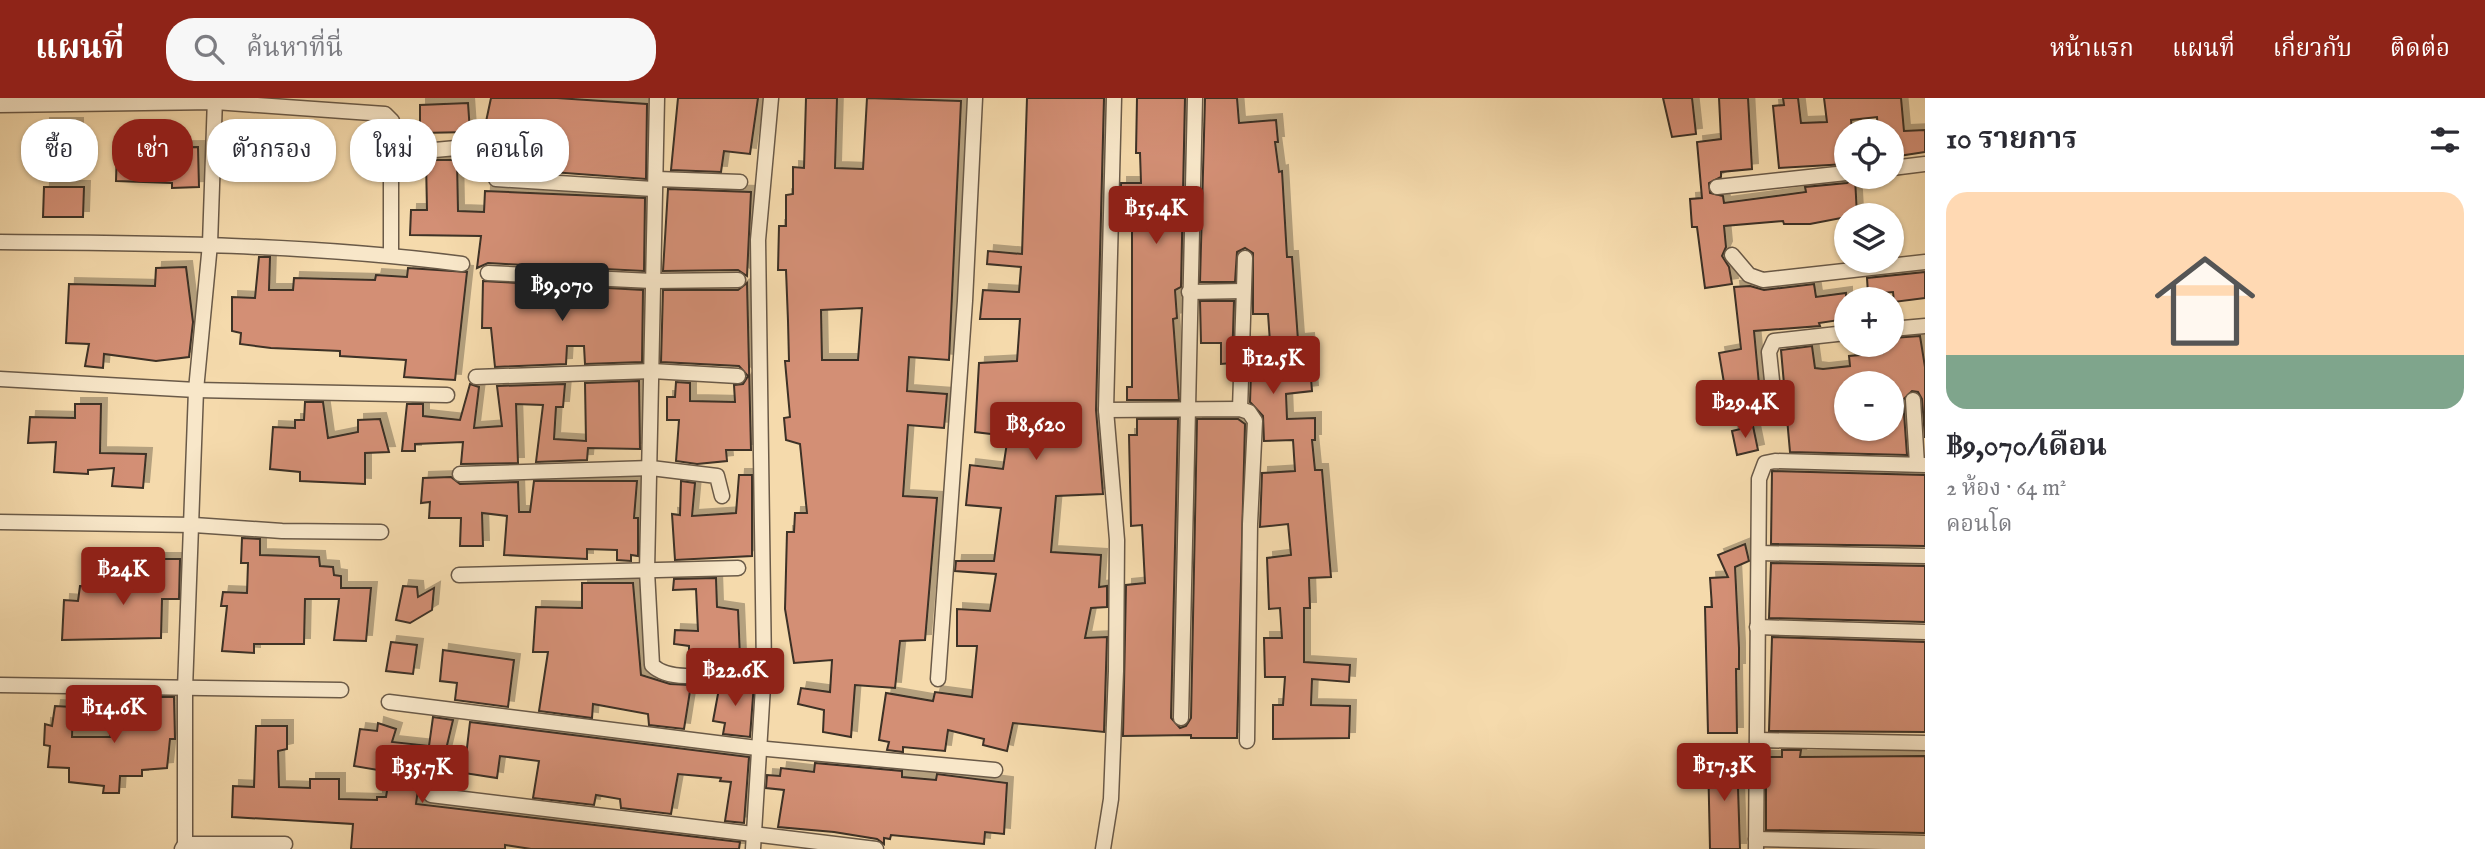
<!DOCTYPE html>
<html lang="th">
<head>
<meta charset="utf-8">
<style>
  body { margin:0; font-family:"IM FELL English","Noto Serif Thai",serif; background:#f7f7f7; color:#2b2b33; height:100vh; display:flex; flex-direction:column; font-size:26px; white-space:nowrap }
  * { box-sizing:border-box; margin:0 }
  p { font-size:23px; color:#7c7c81 }
  .icon { flex:none; width:38px; height:38px; fill:none; stroke:currentColor; stroke-width:2; stroke-linecap:round; stroke-linejoin:round }
  .map { position:relative; flex:1; overflow:hidden }
  .details { display:flex; flex-direction:column; background:#fff; width:560px }
  .details>* { flex:none }
  .top-card { position:absolute; left:21px; top:21px; width:665px; height:63px; display:flex; gap:14px }
  .buttons { position:absolute; left:1834px; top:21px; display:grid; gap:14px }
  .buttons a { display:grid; place-items:center; width:70px; height:70px; border-radius:50%; background:#fff; box-shadow:0 2px 5px #0004; font-size:35px }
  .price { position:absolute; translate:-50% -60px; padding:0 16px; border-radius:7px; background:#8f2418; color:#fff; font-size:23px; line-height:46px; filter:drop-shadow(0 2px 4px #0008) }
  .price::after { content:''; position:absolute; left:50%; top:42px; width:21px; height:16px; margin-left:-10px; background:inherit; clip-path:polygon(0 0,100% 0,50% 100%) }
  .price.current { background:#222; color:#fff }
  ul { padding:0; list-style:none }
  li { display:grid; align-content:center; gap:14px; height:371px; padding:0 21px }
  li span { display:grid; place-items:center; height:217px; border-radius:21px; color:#555 }
  li>.icon { margin-inline-start:auto }
  span .icon { width:126px; height:126px; fill:#fffc; stroke-width:1 }
  li b { font-size:30px }
  h2 { display:flex; justify-content:space-between; align-items:center; height:84px; padding:0 21px; font-size:30px }
  .pill { padding:0 24px; border-radius:28px; background:#fff; box-shadow:0 2px 5px #0004; font-size:24px; line-height:63px }
  .pill.current { background:#8f2418; color:#fff }
  header { display:flex; align-items:center; gap:42px; box-sizing:border-box; height:98px; padding:0 35px; background:#8f2418; color:#fff }
  header strong { font-size:33px }
  nav { display:flex; gap:38px; margin-inline-start:auto; font-size:24px }
  .search { width:490px; height:63px; background:#f7f7f7; display:flex; align-items:center; gap:18px; box-sizing:border-box; padding:0 24px; border-radius:28px; color:#7c7c81; font-size:26px }
  main { display:flex; flex:1; min-height:0 }
  .map>svg:first-child { display:block }
  .building { fill:#d38f74; stroke:#3c3026; stroke-width:2; fill-rule:evenodd; filter:url(#shadow) }
  .lines { fill:none; stroke-linecap:round; stroke-linejoin:round }
  .street-casing { stroke:#6a5a48; stroke-width:17 }
  .street { stroke:#f8e7c9; stroke-width:14 }
</style>
</head>
<body>
<header>
<strong>แผนที่</strong>
<div class="search"><svg class="icon" aria-label="search" viewBox="0 0 24 24"><circle cx="10" cy="10" r="6"/><path d="M15 15l6 6"/></svg>ค้นหาที่นี่</div>
<nav><a>หน้าแรก</a><a>แผนที่</a><a>เกี่ยวกับ</a><a>ติดต่อ</a></nav>
</header>
<main>
<div class="map">
<svg width="1925" height="751" viewBox="0 0 1925 751">
  <defs>
    <filter id="shadow"><feDropShadow dx="6" dy="-6" stdDeviation="0" flood-color="#0004"/></filter>
  </defs>
  <rect width="100%" height="100%" fill="#f5daac"/>
  <filter id="stains"><feTurbulence type="fractalNoise" baseFrequency=".00286" numOctaves="4"/><feColorMatrix values="0 0 0 0 .2 0 0 0 0 .09 0 0 0 0 .02 0 0 0 .5 -.17"/></filter>
  <radialGradient id="worn" r=".72"><stop offset=".6" stop-color="#630" stop-opacity="0"/><stop offset="1" stop-color="#630" stop-opacity=".3"/></radialGradient>
  <g class="building">
    <path d="M 491,0 L 557,0 L 647,6 L 646,81 L 483,69 L 484,33 Z"/>
    <path d="M 678,0 L 758,0 L 750,56 L 724,53 L 721,74 L 671,72 Z"/>
    <path d="M 806,0 L 837,0 L 835,70 L 863,71 L 867,0 L 961,3 L 949,262 L 909,259 L 907,293 L 947,296 L 944,330 L 908,327 L 903,398 L 937,400 L 925,542 L 900,543 L 895,590 L 855,587 L 851,639 L 823,634 L 824,612 L 798,606 L 801,590 L 830,594 L 832,562 L 794,565 L 785,511 L 787,434 L 794,434 L 795,415 L 807,415 L 800,346 L 786,342 L 784,320 L 790,319 L 785,263 L 789,263 L 788,223 L 786,172 L 778,172 L 779,128 L 786,128 L 786,97 L 793,96 L 793,69 L 804,70 ZM 862,210 L 858,262 L 822,262 L 821,212 Z"/>
    <path d="M 1027,0 L 1104,0 L 1096,312 L 1103,396 L 1056,398 L 1051,454 L 1101,457 L 1099,489 L 1107,488 L 1107,509 L 1091,510 L 1085,540 L 1107,539 L 1104,634 L 1013,625 L 1007,653 L 983,647 L 984,641 L 948,632 L 945,653 L 903,649 L 903,654 L 887,652 L 889,644 L 879,642 L 886,595 L 933,603 L 935,594 L 972,599 L 977,548 L 957,548 L 957,511 L 990,513 L 996,476 L 955,473 L 956,463 L 994,463 L 1001,410 L 966,407 L 970,367 L 1003,371 L 1008,338 L 975,334 L 979,265 L 1017,263 L 1020,221 L 980,221 L 983,192 L 1019,194 L 1021,169 L 987,166 L 988,153 L 1022,156 Z"/>
    <path d="M 1137,0 L 1185,0 L 1181,189 L 1175,192 L 1177,220 L 1173,221 L 1179,302 L 1127,302 L 1127,289 L 1132,289 L 1132,114 L 1121,114 L 1121,85 L 1141,85 L 1140,55 L 1136,55 Z"/>
    <path d="M 1205,0 L 1237,0 L 1239,25 L 1276,22 L 1278,44 L 1275,44 L 1279,74 L 1282,73 L 1287,159 L 1292,159 L 1298,242 L 1308,241 L 1312,293 L 1286,296 L 1287,321 L 1315,320 L 1315,342 L 1312,342 L 1315,372 L 1322,372 L 1331,479 L 1309,480 L 1310,510 L 1304,510 L 1304,564 L 1350,567 L 1349,584 L 1312,581 L 1311,607 L 1350,608 L 1349,640 L 1273,641 L 1273,607 L 1283,607 L 1285,579 L 1265,579 L 1264,540 L 1282,540 L 1280,510 L 1269,511 L 1267,460 L 1291,457 L 1288,426 L 1260,429 L 1262,375 L 1295,373 L 1293,342 L 1264,343 L 1263,318 L 1250,304 L 1252,245 L 1270,244 L 1268,216 L 1253,216 L 1253,155 L 1245,150 L 1237,154 L 1235,184 L 1200,184 Z"/>
    <path d="M 1663,0 L 1692,0 L 1696,36 L 1672,39 Z"/>
    <path d="M 1719,0 L 1748,0 L 1752,71 L 1721,74 L 1721,79 L 1709,85 L 1710,95 L 1723,98 L 1724,105 L 1806,94 L 1805,89 L 1847,85 L 1855,80 L 1857,117 L 1810,126 L 1784,126 L 1783,123 L 1724,128 L 1726,149 L 1722,158 L 1729,169 L 1732,186 L 1705,190 L 1697,129 L 1692,129 L 1690,101 L 1702,100 L 1697,44 L 1721,41 Z"/>
    <path d="M 1783,0 L 1798,0 L 1801,25 L 1827,24 L 1824,0 L 1901,0 L 1904,33 L 1925,32 L 1925,54 L 1892,59 L 1892,33 L 1878,33 L 1877,19 L 1851,22 L 1852,33 L 1846,33 L 1846,66 L 1779,70 L 1773,8 L 1784,7 Z"/>
    <path d="M 468,5 L 470,34 L 420,35 L 420,7 Z"/>
    <rect x="44" y="26" width="33" height="40"/>
    <path d="M 198,49 L 199,89 L 172,90 L 172,85 L 116,83 L 117,50 Z"/>
    <path d="M 426,62 L 457,62 L 458,113 L 484,114 L 485,93 L 645,100 L 644,173 L 488,165 L 477,170 L 481,138 L 410,137 L 411,112 L 427,112 Z"/>
    <path d="M 44,89 L 84,89 L 83,119 L 43,119 Z"/>
    <path d="M 668,91 L 751,94 L 747,178 L 738,172 L 663,173 Z"/>
    <path d="M 259,159 L 270,159 L 269,192 L 293,192 L 294,180 L 375,182 L 376,177 L 407,179 L 408,170 L 467,174 L 455,282 L 404,279 L 406,262 L 340,258 L 340,253 L 271,250 L 240,246 L 241,235 L 232,233 L 232,199 L 255,200 Z"/>
    <path d="M 186,169 L 193,224 L 189,259 L 156,263 L 104,256 L 103,270 L 85,268 L 89,246 L 66,245 L 69,186 L 155,188 L 156,170 Z"/>
    <path d="M 1925,174 L 1925,200 L 1894,204 L 1893,194 L 1868,196 L 1867,180 Z"/>
    <path d="M 483,183 L 643,192 L 642,264 L 585,266 L 584,248 L 567,248 L 566,266 L 495,269 L 491,230 L 482,230 Z"/>
    <path d="M 747,185 L 751,352 L 726,352 L 727,363 L 697,366 L 676,363 L 679,322 L 667,322 L 667,299 L 675,299 L 676,284 L 690,285 L 690,303 L 735,304 L 734,287 L 743,286 L 748,278 L 739,268 L 661,264 L 663,192 L 738,192 Z"/>
    <path d="M 1814,186 L 1816,199 L 1846,195 L 1846,221 L 1819,225 L 1820,228 L 1754,233 L 1760,297 L 1727,303 L 1719,255 L 1741,251 L 1734,189 L 1750,188 L 1764,192 Z"/>
    <path d="M 1200,203 L 1234,203 L 1232,265 L 1221,266 L 1221,245 L 1201,245 Z"/>
    <path d="M 1920,238 L 1925,269 L 1925,340 L 1922,301 L 1918,294 L 1912,293 L 1903,302 L 1907,357 L 1790,354 L 1781,252 L 1812,248 L 1815,270 L 1823,271 L 1850,268 L 1849,258 L 1883,255 L 1882,247 L 1892,247 L 1892,240 ZM 1846,285 L 1892,285 L 1892,331 L 1846,331 Z"/>
    <path d="M 639,283 L 640,351 L 588,350 L 587,362 L 536,364 L 543,307 L 516,306 L 518,365 L 461,366 L 463,344 L 415,346 L 415,353 L 402,353 L 407,306 L 423,306 L 423,318 L 460,322 L 470,286 L 479,289 L 474,330 L 502,328 L 497,288 L 565,286 L 563,309 L 556,309 L 554,341 L 586,343 L 585,285 Z"/>
    <path d="M 305,304 L 323,304 L 328,340 L 358,334 L 358,322 L 380,321 L 389,354 L 365,355 L 365,386 L 300,383 L 300,374 L 270,371 L 273,329 L 295,330 L 295,322 L 304,322 Z"/>
    <path d="M 75,306 L 101,306 L 100,355 L 146,356 L 143,390 L 112,388 L 114,370 L 88,372 L 88,376 L 54,374 L 56,344 L 28,345 L 30,319 L 75,320 Z"/>
    <path d="M 1137,321 L 1178,321 L 1171,620 L 1180,630 L 1186,628 L 1191,620 L 1197,321 L 1238,321 L 1245,326 L 1237,640 L 1191,640 L 1191,637 L 1123,638 L 1126,487 L 1145,485 L 1142,427 L 1131,428 L 1129,337 L 1137,337 Z"/>
    <path d="M 1753,328 L 1758,352 L 1737,357 L 1732,333 Z"/>
    <path d="M 1772,373 L 1925,377 L 1925,448 L 1771,446 Z"/>
    <path d="M 739,377 L 752,377 L 752,458 L 675,462 L 672,416 L 680,417 L 681,383 L 695,385 L 692,418 L 736,415 Z"/>
    <path d="M 451,379 L 460,386 L 518,384 L 519,414 L 530,414 L 534,383 L 637,383 L 634,420 L 638,420 L 638,458 L 631,457 L 631,463 L 617,462 L 617,452 L 587,451 L 587,461 L 504,457 L 507,418 L 482,415 L 483,448 L 460,448 L 461,420 L 429,420 L 430,404 L 421,405 L 423,380 Z"/>
    <path d="M 242,440 L 260,441 L 260,457 L 319,459 L 320,468 L 333,469 L 334,477 L 341,478 L 341,490 L 371,490 L 366,543 L 334,542 L 339,501 L 305,501 L 304,546 L 254,546 L 254,555 L 222,553 L 227,508 L 221,508 L 223,494 L 247,495 L 248,465 L 241,465 Z"/>
    <path d="M 1745,446 L 1749,463 L 1735,469 L 1739,550 L 1739,571 L 1736,571 L 1737,635 L 1708,635 L 1705,509 L 1712,509 L 1710,480 L 1728,479 L 1718,457 Z"/>
    <path d="M 152,461 L 180,461 L 179,501 L 162,501 L 161,540 L 62,542 L 64,502 L 78,503 L 80,488 L 149,489 Z"/>
    <path d="M 1771,465 L 1925,468 L 1925,524 L 1769,520 Z"/>
    <path d="M 716,480 L 717,509 L 738,512 L 740,559 L 689,553 L 689,548 L 674,546 L 675,532 L 698,533 L 696,491 L 673,492 L 674,481 Z"/>
    <path d="M 582,485 L 633,485 L 641,577 L 670,586 L 691,587 L 684,631 L 649,627 L 648,616 L 593,606 L 592,620 L 539,613 L 548,554 L 533,554 L 536,509 L 582,510 Z"/>
    <path d="M 403,488 L 417,489 L 418,499 L 434,490 L 432,512 L 410,525 L 396,522 Z"/>
    <path d="M 1772,539 L 1925,544 L 1925,634 L 1769,633 Z"/>
    <path d="M 391,544 L 417,547 L 413,576 L 386,573 Z"/>
    <path d="M 443,552 L 514,562 L 508,609 L 455,602 L 457,585 L 440,583 Z"/>
    <path d="M 732,583 L 754,585 L 750,639 L 723,636 L 725,625 L 713,623 L 720,585 Z"/>
    <path d="M 135,599 L 174,599 L 175,641 L 170,641 L 167,670 L 142,672 L 142,678 L 120,678 L 119,695 L 103,695 L 104,688 L 69,684 L 69,670 L 48,669 L 50,648 L 44,647 L 45,626 L 52,628 L 55,608 L 73,609 L 72,639 L 110,639 L 112,625 L 126,626 L 127,619 L 133,619 Z"/>
    <path d="M 433,619 L 453,622 L 439,681 L 420,677 L 416,706 L 740,744 L 739,751 L 531,751 L 505,747 L 505,751 L 351,751 L 353,726 L 232,719 L 233,688 L 254,689 L 256,628 L 287,628 L 287,651 L 278,653 L 279,689 L 310,690 L 310,681 L 339,681 L 339,701 L 377,702 L 377,699 L 386,699 L 390,674 L 354,668 L 360,631 L 377,633 L 378,625 L 396,631 L 392,644 L 429,648 Z"/>
    <path d="M 470,624 L 749,659 L 744,725 L 725,723 L 731,684 L 720,683 L 721,680 L 678,676 L 671,716 L 621,710 L 620,701 L 596,697 L 594,707 L 533,700 L 539,663 L 500,658 L 497,680 L 464,675 Z"/>
    <path d="M 1782,652 L 1801,652 L 1800,659 L 1925,658 L 1925,735 L 1766,732 L 1766,659 L 1782,659 Z"/>
    <path d="M 1708,658 L 1737,659 L 1740,751 L 1710,751 Z"/>
    <path d="M 815,665 L 902,673 L 902,679 L 936,682 L 937,676 L 1007,685 L 1004,736 L 985,734 L 984,746 L 891,737 L 890,741 L 884,740 L 884,746 L 877,741 L 834,734 L 778,729 L 784,692 L 766,690 L 767,677 L 780,678 L 781,670 L 814,674 Z"/>
  </g>
  <g class="lines">
    <defs>
      <g id="street">
        <path d="M 657,0 L 647,473 L 652,567 C 672,587 720,574 746,572"/>
        <path d="M 0,7 L 215,4 L 385,16 L 392,23 L 394,34 L 391,56 L 391,157"/>
        <path d="M 391,56 L 467,49"/>
        <path d="M 1892,70 L 1925,66"/>
        <path d="M 496,81 L 653,91"/>
        <path d="M 657,81 L 740,84"/>
        <path d="M 1717,89 L 1846,75"/>
        <path d="M 0,144 C 155,145 308,146 462,166"/>
        <path d="M 1732,157 L 1749,177 L 1763,182 L 1925,164"/>
        <path d="M 488,175 L 652,183 L 738,182"/>
        <path d="M 1189,194 L 1243,193"/>
        <path d="M 1892,231 L 1925,228"/>
        <path d="M 476,279 L 652,273 L 738,278"/>
        <path d="M 0,281 L 196,292 L 447,297"/>
        <path d="M 1773,292 L 1769,254 L 1774,243 L 1846,235"/>
        <path d="M 1913,302 L 1917,366"/>
        <path d="M 1240,311 L 1245,160"/>
        <path d="M 1106,312 L 1240,311 L 1249,314 L 1255,323 L 1250,426 L 1247,643"/>
        <path d="M 460,376 L 651,370 L 717,378 L 722,398"/>
        <path d="M 0,424 L 194,427 L 282,433 L 381,434"/>
        <path d="M 1759,455 L 1925,458"/>
        <path d="M 459,477 L 738,470"/>
        <path d="M 1757,529 L 1925,534"/>
        <path d="M 938,581 L 965,203 L 975,0"/>
        <path d="M 0,587 L 341,592"/>
        <path d="M 389,604 L 757,650 L 995,672"/>
        <path d="M 1181,620 L 1195,0"/>
        <path d="M 1758,642 L 1925,645"/>
        <path d="M 431,697 L 876,751"/>
        <path d="M 1756,741 L 1925,745"/>
        <path d="M 185,746 L 285,746"/>
        <path d="M 182,751 L 185,746 L 185,591 L 196,292 L 210,146 L 215,0"/>
        <path d="M 753,751 L 764,572 L 758,142 L 771,0"/>
        <path d="M 1103,751 L 1111,701 L 1116,573 L 1117,442 L 1106,312 L 1114,0"/>
        <path d="M 1756,751 L 1759,381 L 1765,365 L 1775,363 L 1925,367"/>
      </g>
    </defs>
    <use href="#street" class="street-casing"/>
    <use href="#street" class="street"/>
  </g>
  <rect width="100%" height="100%" filter="url(#stains)"/>
  <rect width="100%" height="100%" fill="url(#worn)"/>
</svg>
<div class="buttons">
<a><svg class="icon" aria-label="locate" viewBox="0 0 24 24"><circle cx="12" cy="12" r="6"/><path d="M12 2v4M12 18v4M2 12h4M18 12h4"/></svg></a>
<a><svg class="icon" aria-label="layers" viewBox="0 0 24 24"><path d="M12 4l9 5-9 5-9-5zM3 14l9 5 9-5"/></svg></a>
<a>+</a>
<a>−</a>
</div>
<b class="price" style="left:1156px;top:148px">฿15.4K</b>
<b class="price current" style="left:562px;top:225px">฿9,070</b>
<b class="price" style="left:1273px;top:298px">฿12.5K</b>
<b class="price" style="left:1745px;top:342px">฿29.4K</b>
<b class="price" style="left:1036px;top:364px">฿8,620</b>
<b class="price" style="left:123px;top:509px">฿24K</b>
<b class="price" style="left:735px;top:610px">฿22.6K</b>
<b class="price" style="left:114px;top:647px">฿14.6K</b>
<b class="price" style="left:1724px;top:705px">฿17.3K</b>
<b class="price" style="left:422px;top:707px">฿35.7K</b>
<div class="top-card">
<a class="pill">ซื้อ</a>
<a class="pill current">เช่า</a>
<a class="pill">ตัวกรอง</a>
<a class="pill">ใหม่</a>
<a class="pill">คอนโด</a>
</div>
</div>
<section class="details">
<h2>10 รายการ<svg class="icon" aria-label="filters" viewBox="0 0 24 24"><path d="M4 7h16M4 17h16"/><circle cx="9" cy="7" r="2"/><circle cx="15" cy="17" r="2"/></svg></h2>
<ul>
<li><span style="background:linear-gradient(#ffd9b3 75%,#7fa58c 0)"><svg class="icon" aria-label="home" viewBox="0 0 24 24"><path d="M3 11l9-7 9 7M6 9v11h12V9"/></svg></span><div><b>฿9,070/เดือน</b><p>2 ห้อง · 64 m²</p><p>คอนโด</p></div></li>
</ul>
</section>
</main>
</body>
</html>
